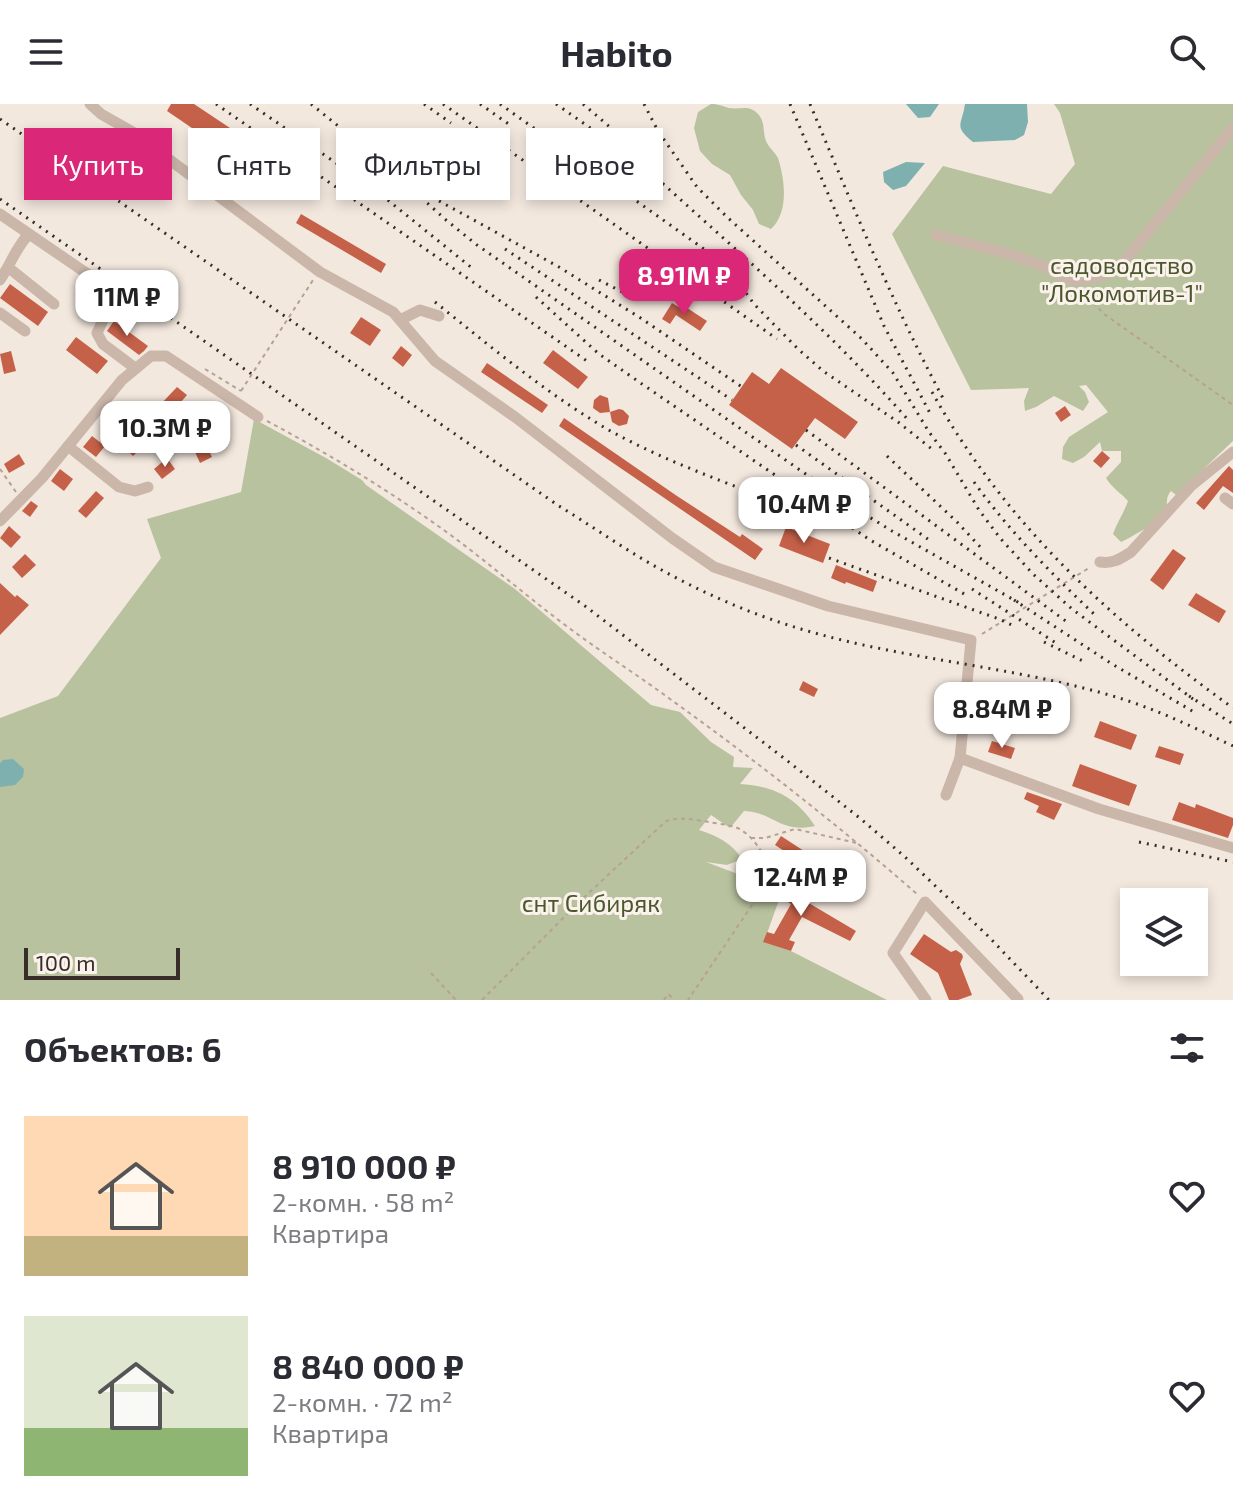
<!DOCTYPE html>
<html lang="ru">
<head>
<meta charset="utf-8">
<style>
  body { margin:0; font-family:"Exo 2",sans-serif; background:#f2f2f3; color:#2b2b33; height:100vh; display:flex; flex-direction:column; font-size:30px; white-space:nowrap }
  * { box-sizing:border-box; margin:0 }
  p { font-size:26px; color:#7c7c81 }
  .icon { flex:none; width:44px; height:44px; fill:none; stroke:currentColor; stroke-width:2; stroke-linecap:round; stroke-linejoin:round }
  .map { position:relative; height:896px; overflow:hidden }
  .sheet { display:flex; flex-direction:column; background:#fff; flex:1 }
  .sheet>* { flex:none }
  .guide { position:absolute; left:24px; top:24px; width:800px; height:72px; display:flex; gap:16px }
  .fabs { position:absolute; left:1120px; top:784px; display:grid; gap:16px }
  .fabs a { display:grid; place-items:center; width:88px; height:88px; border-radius:0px; background:#fff; box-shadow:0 4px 12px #0003; font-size:40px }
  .scale { position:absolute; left:24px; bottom:20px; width:156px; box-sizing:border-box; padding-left:8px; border:4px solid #382d29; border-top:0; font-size:22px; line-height:28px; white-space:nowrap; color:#382d29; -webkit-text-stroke:6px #faf2eb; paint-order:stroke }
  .price { position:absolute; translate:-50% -68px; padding:0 18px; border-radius:16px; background:#fff; color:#222; font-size:26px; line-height:52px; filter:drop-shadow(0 2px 4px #0008) }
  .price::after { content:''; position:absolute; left:50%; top:48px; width:24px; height:18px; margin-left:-12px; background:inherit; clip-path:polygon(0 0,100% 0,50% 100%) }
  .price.active { background:#db2777; color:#fff }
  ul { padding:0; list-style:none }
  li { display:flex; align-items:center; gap:24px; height:200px; padding:0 24px }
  li span { display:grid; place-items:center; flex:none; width:224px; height:160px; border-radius:0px; color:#555 }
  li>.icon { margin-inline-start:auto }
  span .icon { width:96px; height:96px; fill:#fffc; stroke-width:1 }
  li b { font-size:34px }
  h2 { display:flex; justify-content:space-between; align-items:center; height:96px; padding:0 24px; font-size:34px }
  .tag { padding:0 28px; border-radius:0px; background:#fff; box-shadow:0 4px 12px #0003; font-size:28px; line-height:72px }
  .tag.active { background:#db2777; color:#fff }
  header { display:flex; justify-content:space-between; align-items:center; height:104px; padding:0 24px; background:#fff; font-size:36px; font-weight:700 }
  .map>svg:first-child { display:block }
  .green { fill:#b8c29e }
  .water { fill:#7db0af }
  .building { fill:#c66149 }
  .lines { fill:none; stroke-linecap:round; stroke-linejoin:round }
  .path { stroke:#b7a194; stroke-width:2; stroke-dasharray:4 4; stroke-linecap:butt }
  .minor { stroke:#cbb7aa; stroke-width:11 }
  .rail { stroke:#382d29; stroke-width:3; stroke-dasharray:2 6; stroke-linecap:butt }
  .path-bridge { stroke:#b7a194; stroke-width:2; stroke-dasharray:4 4; stroke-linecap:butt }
  .labels { text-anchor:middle; stroke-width:6; stroke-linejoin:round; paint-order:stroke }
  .park-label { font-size:24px; fill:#4a572d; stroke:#faf2eb }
</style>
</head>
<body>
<header><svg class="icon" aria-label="menu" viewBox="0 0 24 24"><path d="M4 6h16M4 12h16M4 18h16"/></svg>Habito<svg class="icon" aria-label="search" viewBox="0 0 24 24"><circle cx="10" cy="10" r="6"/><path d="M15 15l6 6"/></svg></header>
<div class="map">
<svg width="1233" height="896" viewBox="0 0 1233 896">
  <rect width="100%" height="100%" fill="#f3e8de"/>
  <g class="green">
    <path d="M 711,0 C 718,0 722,2 729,4 C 740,6 749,0 758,10 C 766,18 762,30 767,39 C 770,45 775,48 778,54 C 785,76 789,109 771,125 L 759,120 L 753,106 L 741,91 L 730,71 L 712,60 L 700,47 L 694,24 L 698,8 Z"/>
    <path d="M 1054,0 L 1233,0 L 1233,337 L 1176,391 L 1171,387 C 1165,394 1168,398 1166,406 C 1162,417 1131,433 1121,438 L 1113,430 C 1117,418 1124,409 1128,397 C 1120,388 1112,384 1106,374 L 1121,358 L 1121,347 L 1102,347 L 1100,338 L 1084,353 L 1073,359 L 1062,355 L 1063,343 L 1069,333 L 1108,308 L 1086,281 L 1079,282 L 1085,288 L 1089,298 L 1083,307 L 1054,292 L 1036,303 L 1025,307 L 1024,297 L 1029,284 L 971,286 L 892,130 L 943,62 L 1051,90 L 1075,60 L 1060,9 Z"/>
    <path d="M 254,315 L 326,354 L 362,376 L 366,381 L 515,485 L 651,601 L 680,608 L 711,638 L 734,653 L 733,663 L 753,664 L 740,680 C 773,682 796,693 815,722 C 779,730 774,708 744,707 L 730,724 L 711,711 L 699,726 C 717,732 732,739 742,755 L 727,761 L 706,758 L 743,772 L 780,793 L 764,838 L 791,847 L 887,896 L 0,896 L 0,614 L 58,592 L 161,454 L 147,415 L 241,388 Z"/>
  </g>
  <g class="water">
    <path d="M 906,0 L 939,0 L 930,13 L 918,14 Z"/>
    <path d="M 965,0 L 1027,0 L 1028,18 L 1024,31 L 1015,36 L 973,38 C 953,22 962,21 965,0 Z"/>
    <path d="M 906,58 L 925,59 L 906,82 L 893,86 L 884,78 L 883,68 Z"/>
    <path d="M 13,655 L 24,665 L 23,673 L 15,681 L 0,683 L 0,659 L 3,656 Z"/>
  </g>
  <g class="building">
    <path d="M 171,0 L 194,0 L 245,34 L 233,52 L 167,7 Z"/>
    <path d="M 301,110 L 386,160 L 381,169 L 296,119 Z"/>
    <path d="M 10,180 L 48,208 L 38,222 L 0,194 Z"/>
    <path d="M 672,199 L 682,205 L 684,202 L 707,217 L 700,227 L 676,211 L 670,220 L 662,215 Z"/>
    <path d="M 361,213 L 381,226 L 370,242 L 350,229 Z"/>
    <path d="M 114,217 L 148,242 L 144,247 L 139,251 L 107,227 Z"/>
    <path d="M 76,233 L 108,257 L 97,270 L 66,246 Z"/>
    <path d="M 401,242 L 412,251 L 403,263 L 392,254 Z"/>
    <path d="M 553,246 L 588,273 L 578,285 L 543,259 Z"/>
    <path d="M 11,247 L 16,267 L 4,270 L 0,250 Z"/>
    <path d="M 487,259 L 548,301 L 542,309 L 481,268 Z"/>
    <path d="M 781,264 L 858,318 L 845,335 L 815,314 L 792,345 L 729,301 L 752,268 L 769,280 Z"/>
    <path d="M 177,283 L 187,291 L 169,312 L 171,314 L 133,352 L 122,341 Z"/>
    <path d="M 600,291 L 608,294 L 610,308 L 600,309 L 593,304 L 594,296 Z"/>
    <path d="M 1065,302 L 1071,311 L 1061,318 L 1055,309 Z"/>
    <path d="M 619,305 L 623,306 L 629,312 L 627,320 L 619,322 L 612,318 L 610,308 Z"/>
    <path d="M 564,314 L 677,392 L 740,433 L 742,430 L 763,445 L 755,456 L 559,322 Z"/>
    <path d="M 92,332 L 105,342 L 96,353 L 83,343 Z"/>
    <path d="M 207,343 L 212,353 L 200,359 L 195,348 Z"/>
    <path d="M 1102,347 L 1110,354 L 1101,364 L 1093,357 Z"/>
    <path d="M 19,350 L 25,360 L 9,369 L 4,360 Z"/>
    <path d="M 167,354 L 175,365 L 162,375 L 154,365 Z"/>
    <path d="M 1229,362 L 1233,366 L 1233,389 L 1223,382 L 1204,406 L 1196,399 Z"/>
    <path d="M 60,365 L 73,375 L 64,387 L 51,377 Z"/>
    <path d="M 96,387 L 104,394 L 86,414 L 78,407 Z"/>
    <path d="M 31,397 L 38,402 L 30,413 L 22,407 Z"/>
    <path d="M 9,422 L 21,433 L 11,444 L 0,434 Z"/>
    <path d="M 786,423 L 830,440 L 823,459 L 779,442 Z"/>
    <path d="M 1173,445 L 1186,454 L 1163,486 L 1150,476 Z"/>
    <path d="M 25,450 L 36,461 L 22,474 L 12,463 Z"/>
    <path d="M 836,461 L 877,477 L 873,488 L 846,478 L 845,480 L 831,474 Z"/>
    <path d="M 0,479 L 15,493 L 17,491 L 29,501 L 0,531 Z"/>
    <path d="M 1196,489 L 1226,507 L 1219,519 L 1188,501 Z"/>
    <path d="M 803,577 L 818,585 L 814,593 L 799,586 Z"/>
    <path d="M 1100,617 L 1137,631 L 1131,646 L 1094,633 Z"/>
    <path d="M 992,637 L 1015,644 L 1011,655 L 988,648 Z"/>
    <path d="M 1159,642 L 1184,650 L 1180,661 L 1155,653 Z"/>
    <path d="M 1080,660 L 1137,681 L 1129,702 L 1072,682 Z"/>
    <path d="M 1027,688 L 1062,700 L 1054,716 L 1036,708 L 1039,702 L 1024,695 Z"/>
    <path d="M 1179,698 L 1195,704 L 1196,700 L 1233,714 L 1233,721 L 1228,734 L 1172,716 Z"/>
    <path d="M 781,732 L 804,747 L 798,756 L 775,741 Z"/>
    <path d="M 780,771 L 790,777 L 785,785 L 856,827 L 850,837 L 802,813 L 789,836 L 795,838 L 791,847 L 763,838 L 767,828 L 774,830 L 791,800 L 770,787 Z"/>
    <path d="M 924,830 L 951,848 L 956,846 L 962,850 L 963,853 L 960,860 L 972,891 L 958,896 L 949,896 L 938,869 L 910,850 Z"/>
  </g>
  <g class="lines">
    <g class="path">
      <path d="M 1082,187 L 1104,210 L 1233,301"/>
      <path d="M 205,265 L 241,287"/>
      <path d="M 267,317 C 331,351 393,389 452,432 C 494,463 533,498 576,529 C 607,552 639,572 670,595 C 755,656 838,721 917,790"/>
      <path d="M 0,365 L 16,388"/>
      <path d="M 982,530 L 1089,464"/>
      <path d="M 751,734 L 765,734 L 795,725 L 857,739"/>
      <path d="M 431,869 L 456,896"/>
      <path d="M 482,896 L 579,798 L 666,717 C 679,713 690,715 703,717 C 713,719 725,720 735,723 C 754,730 767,754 771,773 L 688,896"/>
      <path d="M 664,896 L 668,890 L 675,896"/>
    </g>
    <g class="minor">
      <path d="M 90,0 L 101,10 L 131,27 L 320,168 L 393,208 L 435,257 L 515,313 L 672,434 L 714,463 L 828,502 L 971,536 L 960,654"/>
      <path d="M 0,110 L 111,186 L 114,192 L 97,229 L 103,240 L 135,264"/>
      <path d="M 936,131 L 1010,150 L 1045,163 L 1073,177 L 1096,174 L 1121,161 L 1233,24"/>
      <path d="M 9,164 L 54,200"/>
      <path d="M 0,176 C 11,160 16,143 29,130"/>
      <path d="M 0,209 L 25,227"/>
      <path d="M 400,216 L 420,206 L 439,212"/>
      <path d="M 68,342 L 119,383 L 135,387 L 148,383"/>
      <path d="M 1225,394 L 1233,400"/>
      <path d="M 0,417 L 42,374 L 122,276 L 151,252 L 166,252 L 258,313"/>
      <path d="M 1100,458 C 1113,460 1120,455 1131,448 L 1191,382 L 1233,348"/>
      <path d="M 946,691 L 960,654 L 1099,705 L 1233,744"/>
      <path d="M 926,896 L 893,849 L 925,798 L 1018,895"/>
    </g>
    <g class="rail">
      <path d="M 216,0 L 587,257"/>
      <path d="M 250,0 L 374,85 L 472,164"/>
      <path d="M 311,0 L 389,63"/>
      <path d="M 424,0 L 451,19"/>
      <path d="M 443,0 L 777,235"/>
      <path d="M 480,0 L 510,21"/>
      <path d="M 500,0 L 711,150 L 730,167 L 754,200 L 798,245 L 823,267 L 898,318 L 933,346"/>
      <path d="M 556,0 L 619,44"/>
      <path d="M 583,0 L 653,60"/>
      <path d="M 644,0 L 658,27 L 697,83 L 727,113 L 862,235 L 893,269 L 929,328 L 945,349 L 979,406 L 1000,434 L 1033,470 L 1072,505 L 1197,598"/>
      <path d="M 790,0 L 884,222 L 931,311"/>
      <path d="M 810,0 C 852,100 893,201 945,298"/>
      <path d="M 0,15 L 559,402 C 590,421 620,442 651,460 C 698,487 750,510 801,525 C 904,556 1013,562 1116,593 C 1156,605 1195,624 1233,642"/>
      <path d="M 380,56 L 446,116 L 477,141 L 853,403 L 892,427 L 1023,501"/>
      <path d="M 639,58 C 731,142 827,223 910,318"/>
      <path d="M 432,93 L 559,163 L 639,213 L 742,283"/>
      <path d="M 0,95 L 585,502 L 785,655 L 861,715 L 905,753 L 988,832 L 1049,896"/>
      <path d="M 505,145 L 732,296"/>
      <path d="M 599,176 L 632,193"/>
      <path d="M 536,193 L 599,250 L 642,280 L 870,436 L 966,491"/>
      <path d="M 435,198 C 491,243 546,289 607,325 C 662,356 722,377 781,400"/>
      <path d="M 932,288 C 1006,421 1111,516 1233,604"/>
      <path d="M 806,326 L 1067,518"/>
      <path d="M 796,341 L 932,438"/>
      <path d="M 887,352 L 957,418 L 984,447"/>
      <path d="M 974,378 C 1009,427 1052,470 1095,511"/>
      <path d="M 829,454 L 999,515 L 1016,523"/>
      <path d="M 972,485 L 1056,539"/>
      <path d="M 1014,496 L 1112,560 L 1194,608"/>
      <path d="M 1044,538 L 1087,559"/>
      <path d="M 1189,592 L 1233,620"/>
      <path d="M 1139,738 L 1233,758"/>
    </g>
    <path class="path-bridge" d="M 241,287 L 315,173"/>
  </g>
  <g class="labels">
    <g class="park-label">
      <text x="1122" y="170">садоводство<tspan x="1122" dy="28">"Локомотив-1"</tspan></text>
      <text x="591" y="808">снт Сибиряк</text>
    </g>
  </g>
</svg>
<div class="fabs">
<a><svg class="icon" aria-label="layers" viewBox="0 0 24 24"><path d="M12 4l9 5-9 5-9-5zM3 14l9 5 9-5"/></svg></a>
</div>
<div class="scale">100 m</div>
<b class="price active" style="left:684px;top:213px">8.91M ₽</b>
<b class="price" style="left:127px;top:234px">11M ₽</b>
<b class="price" style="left:165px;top:365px">10.3M ₽</b>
<b class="price" style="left:804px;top:441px">10.4M ₽</b>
<b class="price" style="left:1002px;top:646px">8.84M ₽</b>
<b class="price" style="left:801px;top:814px">12.4M ₽</b>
<div class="guide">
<a class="tag active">Купить</a>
<a class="tag">Снять</a>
<a class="tag">Фильтры</a>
<a class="tag">Новое</a>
</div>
</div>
<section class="sheet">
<h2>Объектов: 6<svg class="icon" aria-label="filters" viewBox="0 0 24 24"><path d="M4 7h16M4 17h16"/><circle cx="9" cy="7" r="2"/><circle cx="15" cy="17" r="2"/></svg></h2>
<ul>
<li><span style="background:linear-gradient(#ffd9b3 75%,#c2b280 0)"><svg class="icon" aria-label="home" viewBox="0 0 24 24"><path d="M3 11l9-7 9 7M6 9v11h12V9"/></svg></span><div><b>8 910 000 ₽</b><p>2-комн. · 58 m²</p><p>Квартира</p></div><svg class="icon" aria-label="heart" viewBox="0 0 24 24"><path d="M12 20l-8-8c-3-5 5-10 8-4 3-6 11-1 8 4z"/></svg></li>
<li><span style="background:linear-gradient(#dfe7d0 70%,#8fb573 0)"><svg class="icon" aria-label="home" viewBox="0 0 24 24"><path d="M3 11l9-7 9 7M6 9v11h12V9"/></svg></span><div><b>8 840 000 ₽</b><p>2-комн. · 72 m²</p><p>Квартира</p></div><svg class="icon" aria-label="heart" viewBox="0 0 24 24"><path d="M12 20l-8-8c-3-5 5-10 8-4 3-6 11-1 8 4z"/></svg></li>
</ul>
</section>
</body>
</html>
